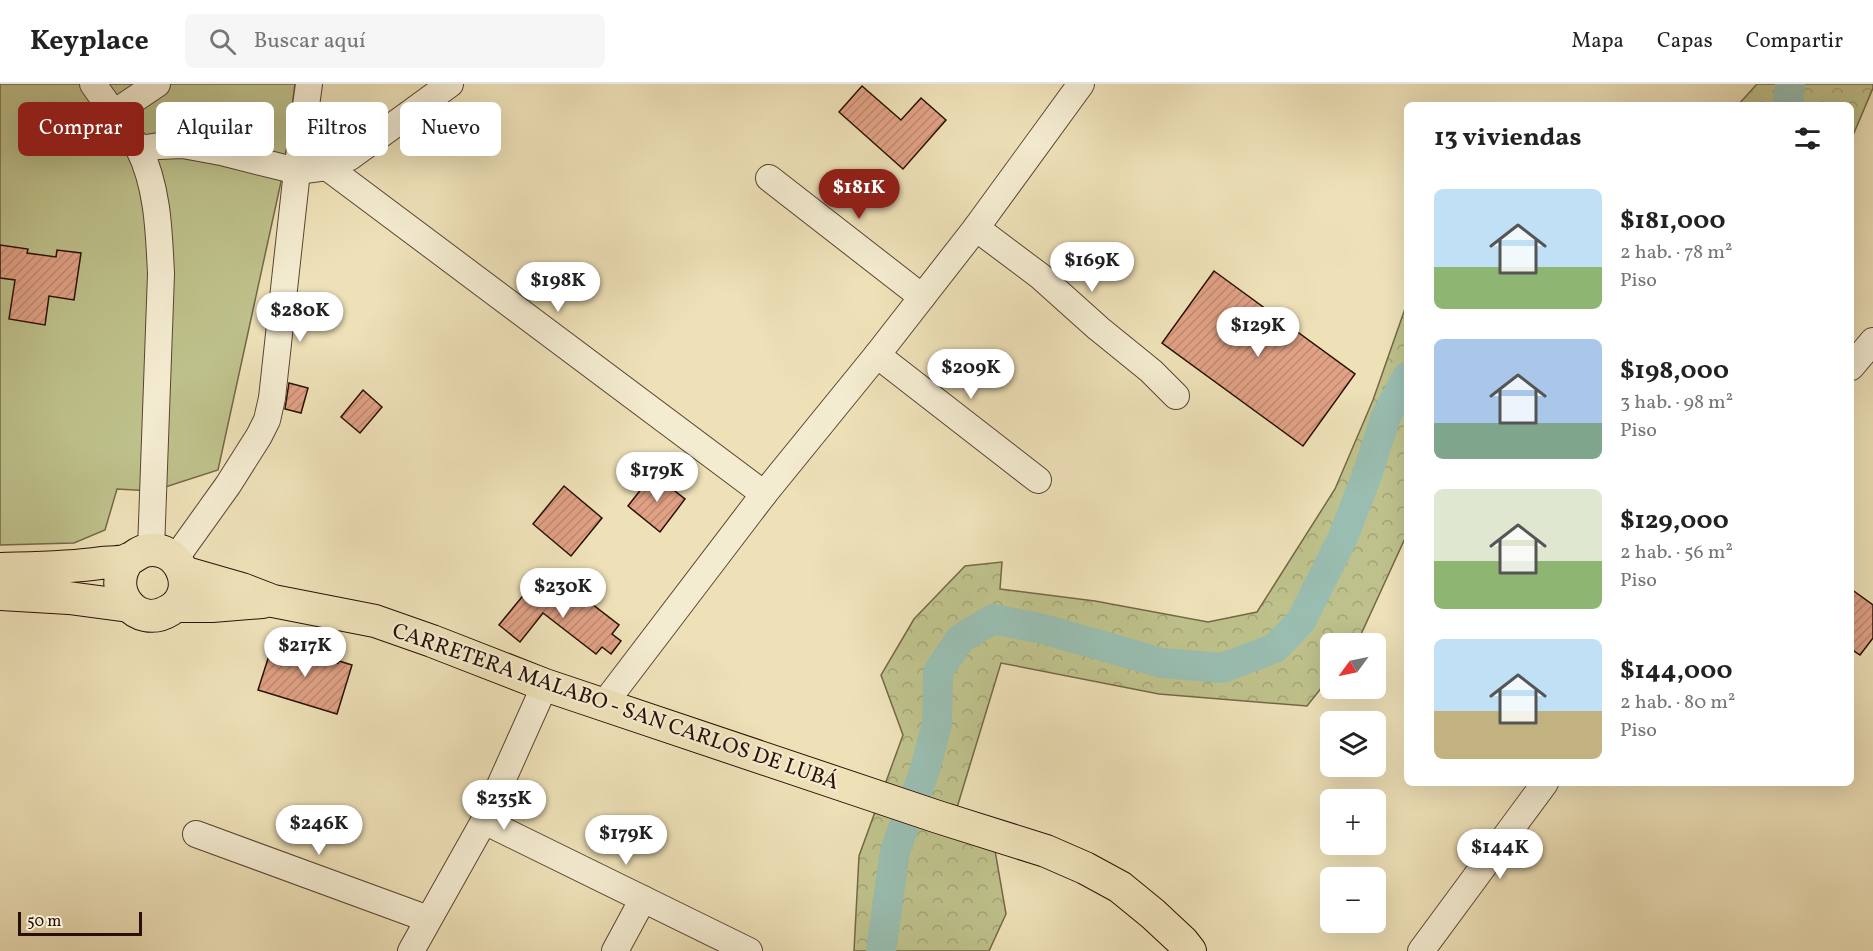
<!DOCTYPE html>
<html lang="es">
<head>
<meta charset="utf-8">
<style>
  body { margin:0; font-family:Vollkorn,serif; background:#f6f6f6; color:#222; height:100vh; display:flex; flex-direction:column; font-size:22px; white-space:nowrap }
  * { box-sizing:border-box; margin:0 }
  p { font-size:20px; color:#767676 }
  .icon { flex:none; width:33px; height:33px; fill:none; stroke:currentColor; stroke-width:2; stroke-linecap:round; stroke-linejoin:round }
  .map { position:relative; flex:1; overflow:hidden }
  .side { position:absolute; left:1404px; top:18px; width:450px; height:684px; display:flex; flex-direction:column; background:#fff; border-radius:9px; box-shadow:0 6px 24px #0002 }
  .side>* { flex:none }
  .banner { position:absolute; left:18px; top:18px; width:570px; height:54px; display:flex; gap:12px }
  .needle { width:39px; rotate:237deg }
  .tools { position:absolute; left:1320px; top:549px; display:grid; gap:12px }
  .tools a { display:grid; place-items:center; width:66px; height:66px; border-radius:9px; background:#fff; box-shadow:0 6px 24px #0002; font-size:30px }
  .scale { position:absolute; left:18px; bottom:15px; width:124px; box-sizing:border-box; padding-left:6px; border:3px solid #2a0f06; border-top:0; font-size:16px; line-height:21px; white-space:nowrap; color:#2a0f06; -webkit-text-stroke:4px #f4ecd1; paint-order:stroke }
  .price { position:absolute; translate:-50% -51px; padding:0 14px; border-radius:21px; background:#fff; color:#222; font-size:20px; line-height:39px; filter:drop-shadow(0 2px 3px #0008) }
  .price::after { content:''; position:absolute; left:50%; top:36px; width:18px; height:14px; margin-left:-9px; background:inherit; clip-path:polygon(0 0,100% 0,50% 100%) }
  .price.on { background:#8f2418; color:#fff }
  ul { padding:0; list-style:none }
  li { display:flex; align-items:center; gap:18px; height:150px; padding:0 30px }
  li span { display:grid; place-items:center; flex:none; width:168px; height:120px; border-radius:9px; color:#555 }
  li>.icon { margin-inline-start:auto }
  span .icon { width:72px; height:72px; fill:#fffc; stroke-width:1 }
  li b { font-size:26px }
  h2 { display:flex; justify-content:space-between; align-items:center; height:72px; padding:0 30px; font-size:26px }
  .pill { padding:0 21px; border-radius:9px; background:#fff; box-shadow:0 6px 24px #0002; font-size:21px; line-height:54px }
  .pill.on { background:#8f2418; color:#fff }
  header { display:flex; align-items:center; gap:36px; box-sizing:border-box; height:84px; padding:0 30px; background:#fff; border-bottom:2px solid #e0e0e0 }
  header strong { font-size:28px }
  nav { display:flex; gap:33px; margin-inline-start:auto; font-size:21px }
  .search { width:420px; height:54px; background:#f6f6f6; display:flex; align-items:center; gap:15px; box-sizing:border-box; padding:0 21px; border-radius:9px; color:#767676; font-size:22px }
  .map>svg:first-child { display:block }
  .forest { fill:url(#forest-crowns); stroke:#746848; stroke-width:1.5 }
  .garden { fill:#bec18b; stroke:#746848; stroke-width:1.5 }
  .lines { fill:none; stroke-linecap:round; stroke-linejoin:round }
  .river { stroke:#99bdb0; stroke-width:30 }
  .building { fill:url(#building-hatch); stroke:#2a0f06; stroke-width:1.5 }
  .minor-casing { stroke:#5b4432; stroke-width:28 }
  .major-casing { stroke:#2a0f06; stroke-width:34 }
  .minor { stroke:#f4ecd1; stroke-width:26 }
  .major { stroke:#eee1b8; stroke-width:32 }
  .labels { text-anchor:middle; stroke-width:4.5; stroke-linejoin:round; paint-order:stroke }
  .street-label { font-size:22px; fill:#2a0f06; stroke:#f4ecd1 }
</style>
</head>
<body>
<header>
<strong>Keyplace</strong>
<div class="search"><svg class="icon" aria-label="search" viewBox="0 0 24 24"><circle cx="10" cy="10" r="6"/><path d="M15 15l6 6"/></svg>Buscar aquí</div>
<nav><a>Mapa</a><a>Capas</a><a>Compartir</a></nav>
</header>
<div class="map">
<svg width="1873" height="867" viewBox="0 0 1873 867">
  <defs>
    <pattern id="forest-crowns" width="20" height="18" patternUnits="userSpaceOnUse" patternTransform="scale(1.5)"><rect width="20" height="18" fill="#bec18b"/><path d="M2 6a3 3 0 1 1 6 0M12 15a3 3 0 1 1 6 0" fill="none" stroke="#a3a576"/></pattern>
    <pattern id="building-hatch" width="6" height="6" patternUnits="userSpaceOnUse" patternTransform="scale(1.5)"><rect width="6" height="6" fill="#e0a185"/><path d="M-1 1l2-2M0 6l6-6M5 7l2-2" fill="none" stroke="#c08971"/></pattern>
  </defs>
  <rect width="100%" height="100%" fill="#eee1b8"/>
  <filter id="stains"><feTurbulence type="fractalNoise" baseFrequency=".00333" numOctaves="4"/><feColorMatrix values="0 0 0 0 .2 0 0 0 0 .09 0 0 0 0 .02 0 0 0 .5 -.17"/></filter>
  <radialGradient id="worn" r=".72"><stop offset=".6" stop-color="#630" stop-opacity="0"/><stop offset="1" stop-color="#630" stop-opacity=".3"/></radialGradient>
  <g class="forest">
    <path d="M 1757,0 L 1873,0 L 1873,4 L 1851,56 L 1851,21 L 1738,21 Z"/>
    <path d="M 1407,219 L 1407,450 L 1357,559 L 1330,560 L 1330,593 L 1307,622 L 1159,610 L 1001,579 L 952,740 L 992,749 L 1006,830 L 989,867 L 854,867 L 859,772 L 903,651 L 881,591 L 914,535 L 965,482 L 1002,478 L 1000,505 L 1095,517 L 1208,538 L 1257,528 L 1335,405 L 1373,316 Z"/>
  </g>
  <path class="garden" d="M 0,0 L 295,0 L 284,84 L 218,386 L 153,407 L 117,405 L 105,446 L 74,459 L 0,461 Z"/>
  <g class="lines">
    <g class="river">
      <path d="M 1788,21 L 1790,0"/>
      <path d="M 881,867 L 895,767 L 924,689 L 937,640 L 938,588 L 960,555 L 993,535 L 1043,545 L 1162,579 L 1222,584 L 1275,564 L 1301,537 L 1343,453 L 1367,391 L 1386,332 L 1407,293"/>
    </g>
  </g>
  <g class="building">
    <path d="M 862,2 L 901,36 L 921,14 L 946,36 L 903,85 L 839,28 Z"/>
    <path d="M 0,161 L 28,165 L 27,169 L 56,173 L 57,166 L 81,169 L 74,216 L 49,212 L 45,241 L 9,235 L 15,196 L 0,194 Z"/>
    <path d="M 1214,187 L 1355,290 L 1303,362 L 1162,259 Z"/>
    <path d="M 289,299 L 308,304 L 301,329 L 285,325 Z"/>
    <path d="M 363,306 L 382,323 L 360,349 L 341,333 Z"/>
    <path d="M 653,390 L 685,415 L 660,448 L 628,422 Z"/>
    <path d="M 564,402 L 602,434 L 571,472 L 533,440 Z"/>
    <path d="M 535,497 L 559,516 L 561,513 L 571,521 L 579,510 L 619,541 L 612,550 L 621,557 L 611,570 L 602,563 L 596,570 L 543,529 L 520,558 L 499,541 Z"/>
    <path d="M 1851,505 L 1873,521 L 1873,554 L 1860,571 L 1851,565 Z"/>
    <path d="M 273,559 L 338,579 L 339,577 L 352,581 L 337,630 L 258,606 Z"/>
  </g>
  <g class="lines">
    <defs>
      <g id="minor">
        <path d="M 93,0 L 139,65 C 158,103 159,149 161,190 L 151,466"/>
        <path d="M 114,29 L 157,0"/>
        <path d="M 139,65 L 159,62 L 183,61 L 221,68 L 297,87 L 327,83 L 350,73 L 450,0"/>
        <path d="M 327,83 L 764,410"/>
        <path d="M 769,94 L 922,213"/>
        <path d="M 976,144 L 1040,192 L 1098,244 L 1151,287 L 1176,312"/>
        <path d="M 877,271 L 1038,396"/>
        <path d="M 1851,283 L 1873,257"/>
        <path d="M 175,475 L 228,401 L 259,352 L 267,336 L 272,314 L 297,87 L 309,0"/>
        <path d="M 604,620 L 764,410 L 877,271 L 976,144 L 1081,0"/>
        <path d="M 484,737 L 749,867"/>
        <path d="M 196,750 L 428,835"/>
        <path d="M 411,867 L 484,737 L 545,601"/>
        <path d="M 615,867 L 643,815"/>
        <path d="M 1421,867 L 1545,699"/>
      </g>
      <g id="major">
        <path d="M 0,485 C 34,484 67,484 101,479 C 109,478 120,479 128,476 C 134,473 138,469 144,467 C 179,458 201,507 170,526 C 137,547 104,506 129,475"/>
        <path d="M 183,488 L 242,505 L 273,517 L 375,537 L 432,557 L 545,601 L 938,733 L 1046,767 L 1085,784 L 1120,803 L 1153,830 L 1183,858 L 1190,867"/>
        <path d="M 0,510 L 69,514 L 129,522"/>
        <path d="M 176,522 L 212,522 L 262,518"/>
      </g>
    </defs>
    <use href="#minor" class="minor-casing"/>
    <use href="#major" class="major-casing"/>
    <use href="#minor" class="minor"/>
    <use href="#major" class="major"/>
  </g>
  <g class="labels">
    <g class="street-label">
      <text transform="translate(616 621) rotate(19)" y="8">CARRETERA MALABO - SAN CARLOS DE LUBÁ</text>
    </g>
  </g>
  <rect width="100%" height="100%" filter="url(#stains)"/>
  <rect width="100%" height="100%" fill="url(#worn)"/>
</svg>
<div class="tools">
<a><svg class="needle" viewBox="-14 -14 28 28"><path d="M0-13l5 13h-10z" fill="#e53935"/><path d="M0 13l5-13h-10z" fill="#767676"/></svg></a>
<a><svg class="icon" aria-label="layers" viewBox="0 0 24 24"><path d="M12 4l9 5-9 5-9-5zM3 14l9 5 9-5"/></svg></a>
<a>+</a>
<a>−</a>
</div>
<div class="scale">50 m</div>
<b class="price on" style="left:859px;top:136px">$181K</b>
<b class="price" style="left:1092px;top:209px">$169K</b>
<b class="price" style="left:558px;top:229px">$198K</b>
<b class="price" style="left:300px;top:259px">$280K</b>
<b class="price" style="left:1258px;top:274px">$129K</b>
<b class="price" style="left:971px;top:316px">$209K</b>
<b class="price" style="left:657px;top:419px">$179K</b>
<b class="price" style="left:563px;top:535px">$230K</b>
<b class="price" style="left:305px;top:594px">$217K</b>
<b class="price" style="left:504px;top:747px">$235K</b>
<b class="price" style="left:319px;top:772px">$246K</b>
<b class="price" style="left:626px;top:782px">$179K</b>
<b class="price" style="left:1500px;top:796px">$144K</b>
<div class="banner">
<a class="pill on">Comprar</a>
<a class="pill">Alquilar</a>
<a class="pill">Filtros</a>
<a class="pill">Nuevo</a>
</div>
<section class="side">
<h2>13 viviendas<svg class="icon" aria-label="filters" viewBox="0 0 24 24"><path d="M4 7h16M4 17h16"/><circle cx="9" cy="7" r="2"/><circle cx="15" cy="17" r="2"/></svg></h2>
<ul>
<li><span style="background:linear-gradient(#bfe0f5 65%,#8fb573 0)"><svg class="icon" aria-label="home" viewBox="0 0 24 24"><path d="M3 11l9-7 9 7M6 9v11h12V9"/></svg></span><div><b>$181,000</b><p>2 hab. · 78 m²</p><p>Piso</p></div></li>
<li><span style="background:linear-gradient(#a9c7e8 70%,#7fa58c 0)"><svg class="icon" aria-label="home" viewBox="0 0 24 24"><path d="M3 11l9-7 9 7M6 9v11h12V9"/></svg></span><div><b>$198,000</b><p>3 hab. · 98 m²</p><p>Piso</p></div></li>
<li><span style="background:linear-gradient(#dfe7d0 60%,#8fb573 0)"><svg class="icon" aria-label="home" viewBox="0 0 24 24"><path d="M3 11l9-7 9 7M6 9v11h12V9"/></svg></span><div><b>$129,000</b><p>2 hab. · 56 m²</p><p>Piso</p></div></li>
<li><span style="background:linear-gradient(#bfe0f5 60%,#c2b280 0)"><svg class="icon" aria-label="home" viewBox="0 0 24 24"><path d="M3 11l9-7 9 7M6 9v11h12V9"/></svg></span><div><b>$144,000</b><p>2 hab. · 80 m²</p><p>Piso</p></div></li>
</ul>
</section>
</div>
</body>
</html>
